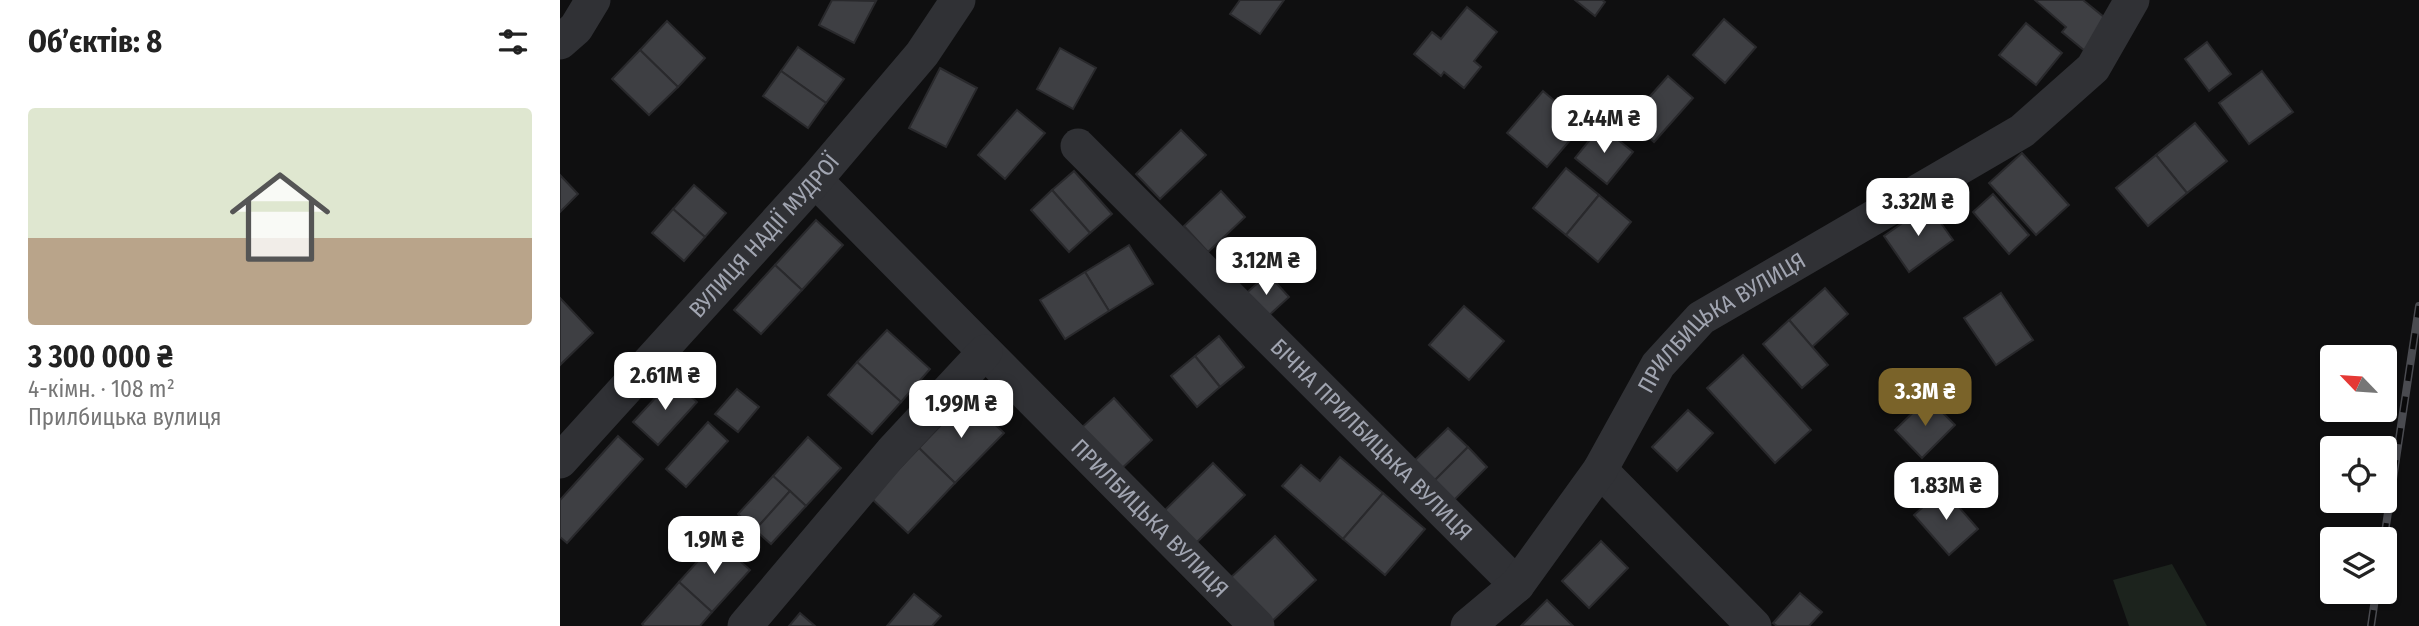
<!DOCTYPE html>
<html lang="uk">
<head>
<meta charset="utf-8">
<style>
  body { margin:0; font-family:"Fira Sans Condensed",sans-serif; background:#f6f6f6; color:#222; height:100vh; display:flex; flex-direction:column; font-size:26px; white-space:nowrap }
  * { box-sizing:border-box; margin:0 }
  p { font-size:23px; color:#767676 }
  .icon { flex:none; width:38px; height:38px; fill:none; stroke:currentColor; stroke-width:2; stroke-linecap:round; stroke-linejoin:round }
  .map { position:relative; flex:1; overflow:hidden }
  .panel { display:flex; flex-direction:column; background:#fff; width:560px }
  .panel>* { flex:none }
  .needle { width:46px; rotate:295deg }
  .tools { position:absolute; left:1760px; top:345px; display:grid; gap:14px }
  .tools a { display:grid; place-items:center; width:77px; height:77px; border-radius:7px; background:#fff; box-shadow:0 2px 5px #0004; font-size:35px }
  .price { position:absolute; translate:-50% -60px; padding:0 16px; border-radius:14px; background:#fff; color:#222; font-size:23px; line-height:46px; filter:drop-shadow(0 2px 4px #0008) }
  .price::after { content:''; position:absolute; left:50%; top:42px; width:21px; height:16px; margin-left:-10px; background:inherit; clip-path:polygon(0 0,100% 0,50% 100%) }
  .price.on { background:#7a6329; color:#fff }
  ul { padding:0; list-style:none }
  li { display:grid; align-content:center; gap:14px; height:371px; padding:0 28px }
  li+li { border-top:2px solid #e0e0e0 }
  li span { display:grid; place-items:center; height:217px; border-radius:7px; color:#555 }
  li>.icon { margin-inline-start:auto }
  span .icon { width:126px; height:126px; fill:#fffc; stroke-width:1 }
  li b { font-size:30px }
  h2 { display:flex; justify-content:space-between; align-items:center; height:84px; padding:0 28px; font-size:30px }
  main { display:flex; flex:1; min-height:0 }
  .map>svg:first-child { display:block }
  .green { fill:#1c231d }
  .building { fill:#3e3f43; stroke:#29292c; stroke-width:2 }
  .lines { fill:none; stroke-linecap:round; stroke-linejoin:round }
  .street { stroke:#303135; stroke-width:35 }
  .rail-casing { stroke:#4a4b50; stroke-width:8 }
  .rail { stroke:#0a0a0b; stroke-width:5; stroke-dasharray:16; stroke-linecap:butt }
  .labels { text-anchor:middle; stroke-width:7; stroke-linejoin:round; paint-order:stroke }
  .street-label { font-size:23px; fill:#a1a5b1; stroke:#0a0a0b }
</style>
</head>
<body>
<main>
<section class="panel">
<h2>Об’єктів: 8<svg class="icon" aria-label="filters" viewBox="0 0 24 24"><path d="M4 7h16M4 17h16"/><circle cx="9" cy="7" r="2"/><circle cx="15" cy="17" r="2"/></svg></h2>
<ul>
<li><span style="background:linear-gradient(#dfe7d0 60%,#b9a48a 0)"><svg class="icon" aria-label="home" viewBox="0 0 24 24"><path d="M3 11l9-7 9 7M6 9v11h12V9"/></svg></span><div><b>3 300 000 ₴</b><p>4-кімн. · 108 m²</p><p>Прилбицька вулиця</p></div></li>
</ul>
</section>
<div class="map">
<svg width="1859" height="626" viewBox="0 0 1859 626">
  <rect width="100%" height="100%" fill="#0f0f10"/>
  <path class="green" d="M 1612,564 L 1647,626 L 1569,626 L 1553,580 Z"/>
  <g class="building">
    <path d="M 272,0 L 316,1 L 294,43 L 259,25 Z"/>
    <path d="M 680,0 L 724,0 L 700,34 L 670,14 Z"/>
    <path d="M 1015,0 L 1042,0 L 1045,2 L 1035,16 Z"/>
    <path d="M 1475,0 L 1523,0 L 1550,22 L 1525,51 L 1502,32 L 1506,27 Z"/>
    <path d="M 907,7 L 937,32 L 914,61 L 921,67 L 904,88 L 884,72 L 881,76 L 854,54 L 872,32 L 881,39 Z"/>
    <path d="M 1164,19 L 1196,47 L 1165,83 L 1133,55 Z"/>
    <path d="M 107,21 L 145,58 L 118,87 L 80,50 Z"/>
    <path d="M 1466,23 L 1502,53 L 1476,85 L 1439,55 Z"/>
    <path d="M 1647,42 L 1671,74 L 1649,91 L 1625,59 Z"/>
    <path d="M 238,47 L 284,79 L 266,103 L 221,71 Z"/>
    <path d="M 500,48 L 536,68 L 513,109 L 477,89 Z"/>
    <path d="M 80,50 L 118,87 L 89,115 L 52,79 Z"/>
    <path d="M 380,68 L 417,88 L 386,147 L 349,128 Z"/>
    <path d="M 221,71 L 266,103 L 248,128 L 203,96 Z"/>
    <path d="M 1702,71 L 1733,112 L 1689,144 L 1659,103 Z"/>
    <path d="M 1108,76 L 1133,98 L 1094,142 L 1069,120 Z"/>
    <path d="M 983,91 L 1023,125 L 987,167 L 947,133 Z"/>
    <path d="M 457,110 L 485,133 L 445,179 L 418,155 Z"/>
    <path d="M 1635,123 L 1667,161 L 1627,193 L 1596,155 Z"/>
    <path d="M 1041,126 L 1073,152 L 1047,184 L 1015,158 Z"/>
    <path d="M 621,130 L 646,155 L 600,199 L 576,174 Z"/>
    <path d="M 1462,153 L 1509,205 L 1476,235 L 1429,183 Z"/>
    <path d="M 1596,155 L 1627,193 L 1588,226 L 1556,188 Z"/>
    <path d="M 1006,168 L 1039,195 L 1006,235 L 973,208 Z"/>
    <path d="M 514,171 L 552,214 L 530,233 L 492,190 Z"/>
    <path d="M 0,175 L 18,194 L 0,212 Z"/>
    <path d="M 134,185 L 166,213 L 145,237 L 113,209 Z"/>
    <path d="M 492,190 L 530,233 L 509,252 L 471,210 Z"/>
    <path d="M 661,191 L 685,217 L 648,252 L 624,226 Z"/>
    <path d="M 1433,194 L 1469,235 L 1449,254 L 1413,212 Z"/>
    <path d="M 1039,195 L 1071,222 L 1038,262 L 1006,235 Z"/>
    <path d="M 1368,205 L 1393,240 L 1349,272 L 1324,236 Z"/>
    <path d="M 113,209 L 145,237 L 124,261 L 92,233 Z"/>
    <path d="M 256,220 L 283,245 L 242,290 L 215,265 Z"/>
    <path d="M 569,245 L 593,284 L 549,311 L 525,272 Z"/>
    <path d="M 215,265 L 242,290 L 201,334 L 174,310 Z"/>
    <path d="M 525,272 L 549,311 L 505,339 L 480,300 Z"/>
    <path d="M 708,274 L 729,297 L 704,320 L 683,296 Z"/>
    <path d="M 1265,288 L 1288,314 L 1252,347 L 1229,320 Z"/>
    <path d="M 1441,293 L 1473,340 L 1436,365 L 1404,318 Z"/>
    <path d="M 0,298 L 33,333 L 0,365 Z"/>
    <path d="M 904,306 L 944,341 L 909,380 L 869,345 Z"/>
    <path d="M 1229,320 L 1268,365 L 1242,388 L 1203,344 Z"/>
    <path d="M 327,330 L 370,369 L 341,402 L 297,362 Z"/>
    <path d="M 659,336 L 684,367 L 660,387 L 635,356 Z"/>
    <path d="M 1183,355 L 1251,430 L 1215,463 L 1147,388 Z"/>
    <path d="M 635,356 L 660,387 L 637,407 L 611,376 Z"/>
    <path d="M 297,362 L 341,402 L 312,434 L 268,395 Z"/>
    <path d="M 112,380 L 137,402 L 98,445 L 73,422 Z"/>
    <path d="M 177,389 L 199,407 L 178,432 L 155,414 Z"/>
    <path d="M 407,398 L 444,433 L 395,483 L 359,448 Z"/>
    <path d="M 554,398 L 592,440 L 558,472 L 519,430 Z"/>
    <path d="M 1368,398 L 1395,425 L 1362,458 L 1335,430 Z"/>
    <path d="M 1128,410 L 1153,433 L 1117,471 L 1092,447 Z"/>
    <path d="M 148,422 L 168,441 L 126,487 L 106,469 Z"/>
    <path d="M 888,428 L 908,447 L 871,484 L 851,464 Z"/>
    <path d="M 58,436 L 83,459 L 7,543 L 0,537 L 0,500 Z"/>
    <path d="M 248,437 L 281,468 L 246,506 L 213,476 Z"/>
    <path d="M 908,447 L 927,467 L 890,504 L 871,484 Z"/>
    <path d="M 359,448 L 395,483 L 348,533 L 311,498 Z"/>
    <path d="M 780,457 L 823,493 L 783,539 L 722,486 L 741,465 L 760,481 Z"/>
    <path d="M 653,463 L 685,495 L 634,545 L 602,513 Z"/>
    <path d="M 213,476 L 230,491 L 195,530 L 178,514 Z"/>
    <path d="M 1383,489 L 1418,529 L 1389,555 L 1354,515 Z"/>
    <path d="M 230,491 L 246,506 L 211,544 L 195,530 Z"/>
    <path d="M 823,493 L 865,529 L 825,575 L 783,539 Z"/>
    <path d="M 715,536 L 756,580 L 708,625 L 667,581 Z"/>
    <path d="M 157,540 L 190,570 L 152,612 L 119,582 Z"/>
    <path d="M 1041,541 L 1068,568 L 1029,608 L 1002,581 Z"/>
    <path d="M 119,582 L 152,612 L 140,626 L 84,626 L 82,624 Z"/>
    <path d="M 1240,593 L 1262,612 L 1249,626 L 1217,626 L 1213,623 Z"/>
    <path d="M 354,594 L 381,616 L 372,626 L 327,626 Z"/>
    <path d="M 987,600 L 1013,626 L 961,626 Z"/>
    <path d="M 240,613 L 255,626 L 229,626 Z"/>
  </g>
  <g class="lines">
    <g class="street">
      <path d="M 0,42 L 16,28 L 33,0"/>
      <path id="s1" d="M 518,146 L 957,585"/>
      <path id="s2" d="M 255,180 L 697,626"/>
      <path id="s3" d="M 0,461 L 255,180 L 362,54 L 398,0"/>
      <path d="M 1040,470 L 1194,626"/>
      <path d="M 185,626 L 332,452 L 425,352"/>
      <path id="s4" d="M 908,626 L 957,585 L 1040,470 L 1098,365 L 1141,318 L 1462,131 L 1533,68 L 1572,0"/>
    </g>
    <defs>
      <g id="rail">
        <path d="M 1824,539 L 1859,306"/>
        <path d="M 1811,626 L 1816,592"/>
      </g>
    </defs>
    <use href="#rail" class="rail-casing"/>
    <use href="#rail" class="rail"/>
  </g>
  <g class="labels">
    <g class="street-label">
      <text dy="8" stroke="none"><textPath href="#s3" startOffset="304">ВУЛИЦЯ НАДІЇ МУДРОЇ</textPath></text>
      <text dy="8" stroke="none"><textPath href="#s4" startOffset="402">ПРИЛБИЦЬКА ВУЛИЦЯ</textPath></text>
      <text dy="8" stroke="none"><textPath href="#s1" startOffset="415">БІЧНА ПРИЛБИЦЬКА ВУЛИЦЯ</textPath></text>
      <text dy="8" stroke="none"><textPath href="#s2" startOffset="476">ПРИЛБИЦЬКА ВУЛИЦЯ</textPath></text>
    </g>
  </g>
</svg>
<div class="tools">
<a><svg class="needle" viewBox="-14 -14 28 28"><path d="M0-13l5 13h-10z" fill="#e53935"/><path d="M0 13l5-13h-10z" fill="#767676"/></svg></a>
<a><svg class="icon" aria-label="locate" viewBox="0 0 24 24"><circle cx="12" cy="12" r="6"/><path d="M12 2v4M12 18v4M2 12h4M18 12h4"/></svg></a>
<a><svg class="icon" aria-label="layers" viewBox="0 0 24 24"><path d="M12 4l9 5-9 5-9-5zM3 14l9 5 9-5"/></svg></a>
</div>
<b class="price" style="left:1044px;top:155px">2.44M ₴</b>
<b class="price" style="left:1358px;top:238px">3.32M ₴</b>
<b class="price" style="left:706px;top:297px">3.12M ₴</b>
<b class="price" style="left:105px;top:412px">2.61M ₴</b>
<b class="price on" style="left:1365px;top:428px">3.3M ₴</b>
<b class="price" style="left:401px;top:440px">1.99M ₴</b>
<b class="price" style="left:1386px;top:522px">1.83M ₴</b>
<b class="price" style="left:154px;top:576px">1.9M ₴</b>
</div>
</main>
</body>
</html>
